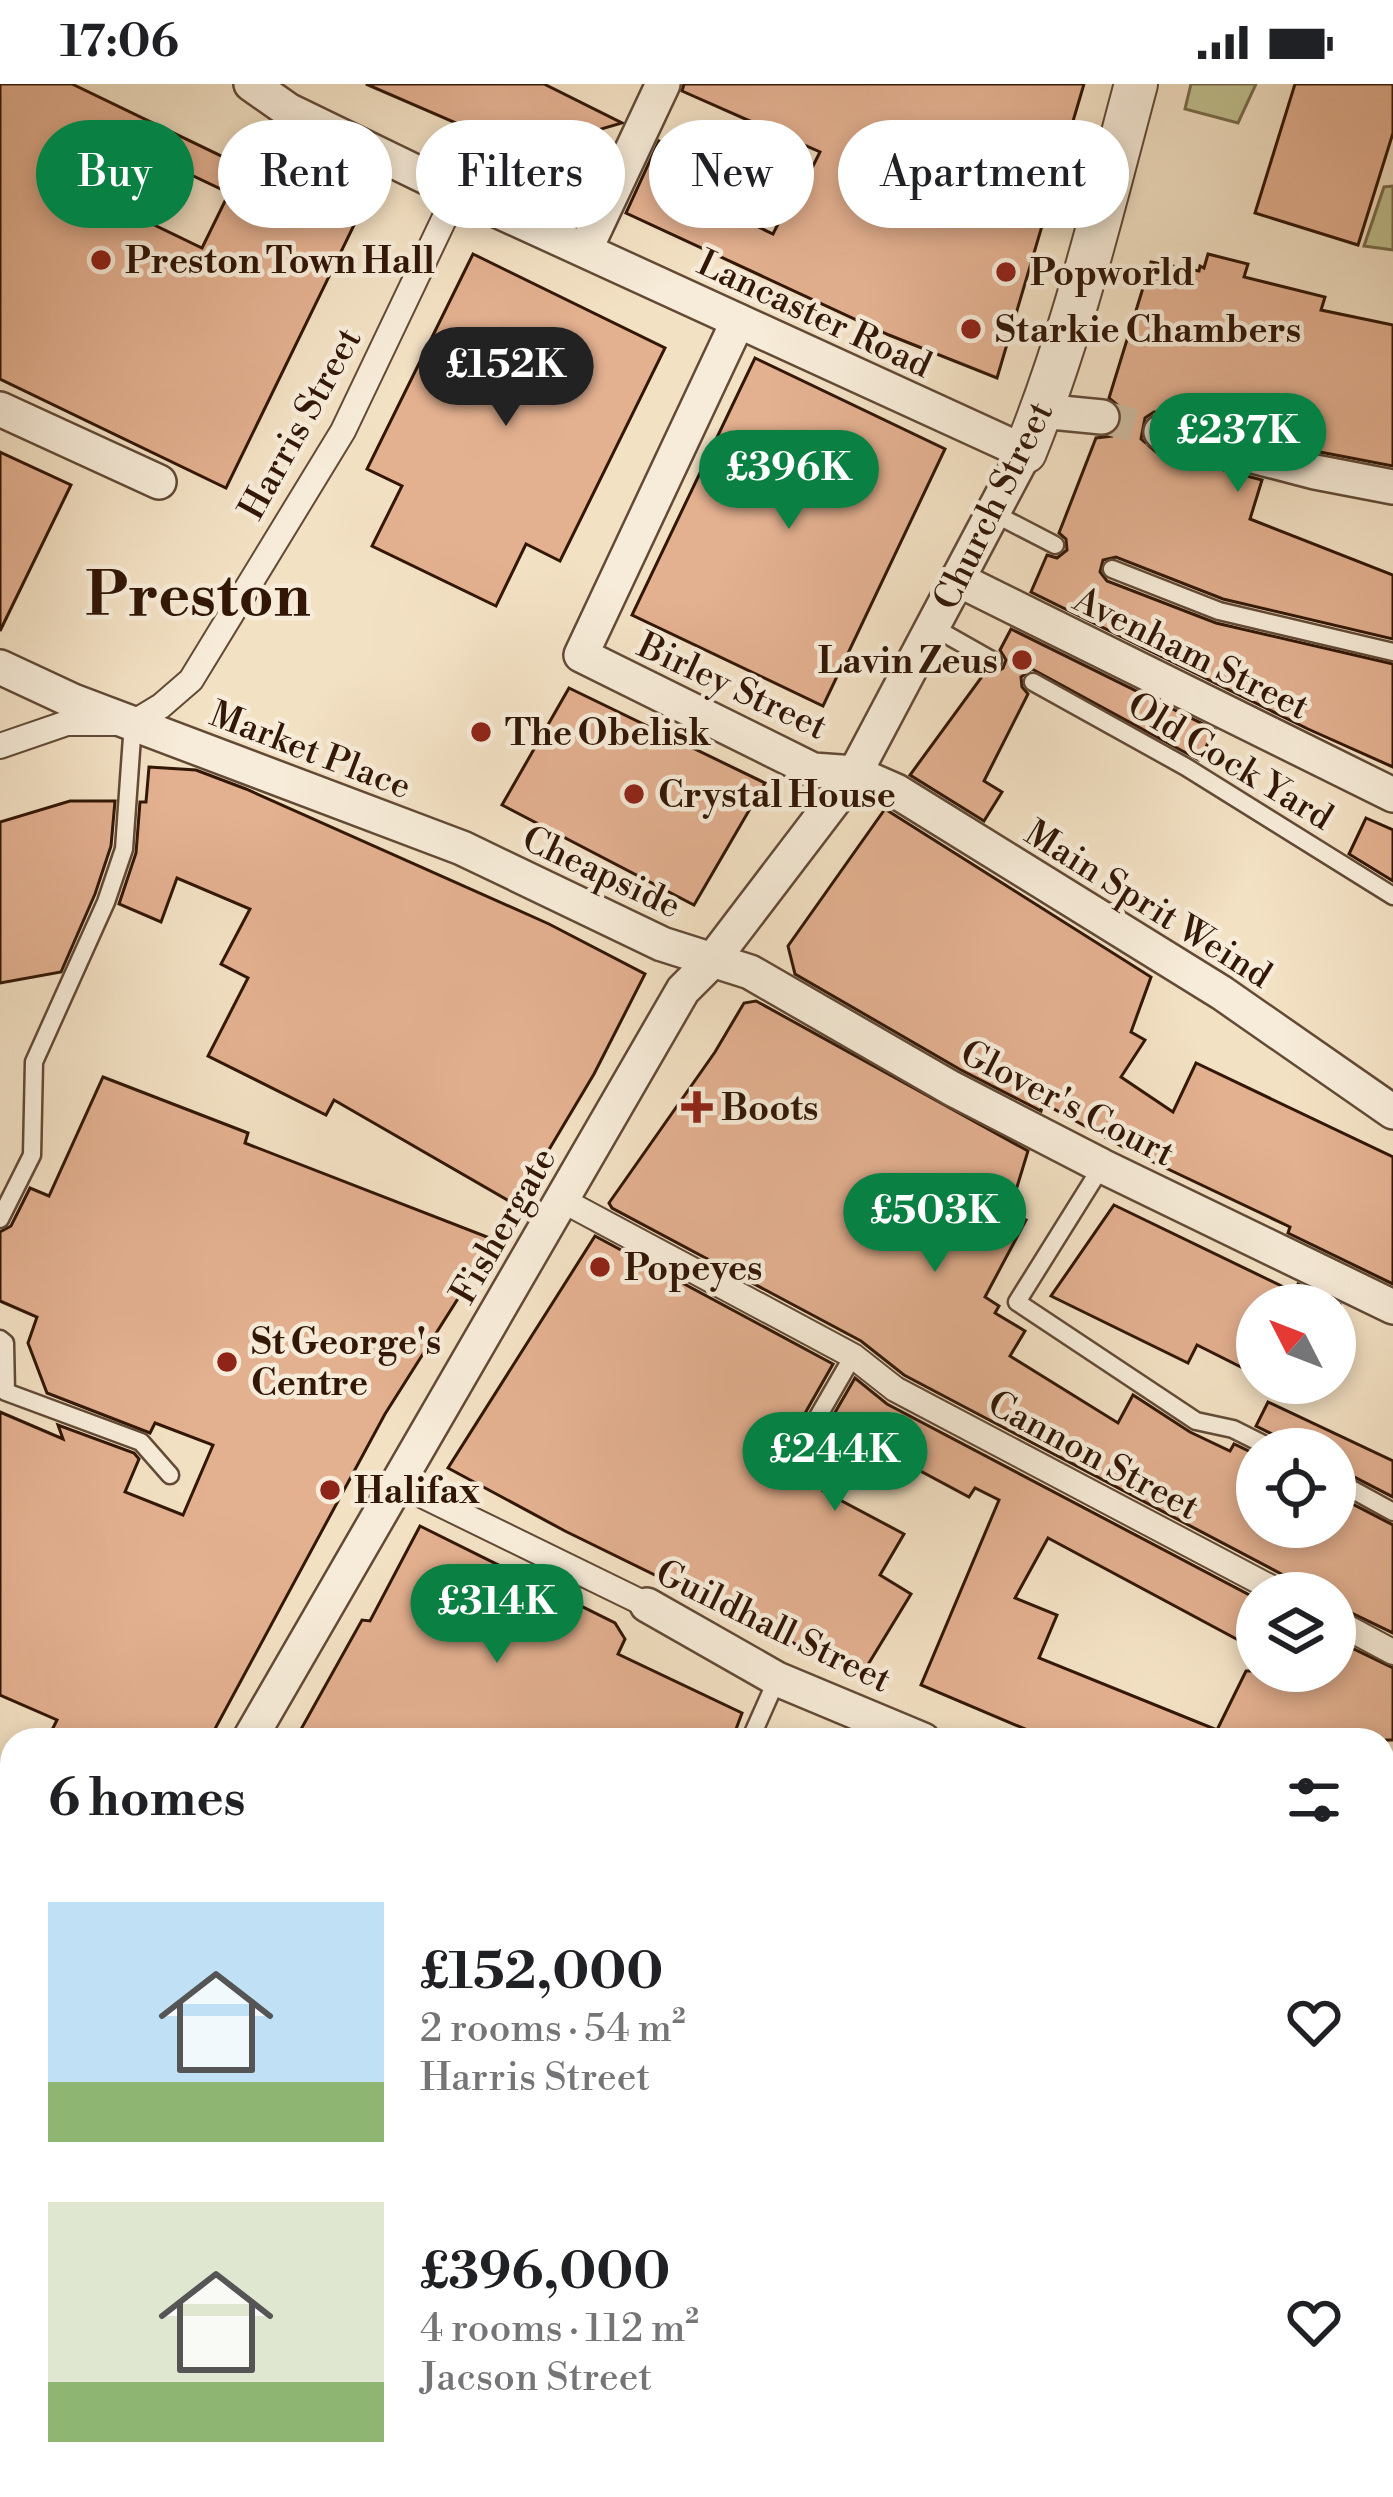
<!DOCTYPE html>
<html lang="en">
<head>
<meta charset="utf-8">
<style>
  body { margin:0; font-family:"Libre Bodoni",serif; background:#f6f6f6; color:#202124; height:100vh; display:flex; flex-direction:column; font-size:45px; white-space:nowrap }
  * { box-sizing:border-box; margin:0 }
  p { font-size:39px; color:#757577 }
  .icon { flex:none; width:66px; height:66px; fill:none; stroke:currentColor; stroke-width:2; stroke-linecap:round; stroke-linejoin:round }
  .map { position:relative; flex:1; overflow:hidden }
  .side { position:absolute; left:0px; top:1644px; width:1395px; height:771px; display:flex; flex-direction:column; background:#fff; border-radius:36px 36px 0 0; box-shadow:0 6px 18px #0003 }
  .side>* { flex:none }
  .guide { position:absolute; left:36px; top:36px; width:1323px; height:108px; display:flex; gap:24px }
  .needle { width:78px; rotate:312deg }
  .fabs { position:absolute; left:1236px; top:1200px; display:grid; gap:24px }
  .fabs a { display:grid; place-items:center; width:120px; height:120px; border-radius:50%; background:#fff; box-shadow:0 6px 18px #0003; font-size:60px }
  .price { position:absolute; translate:-50% -102px; padding:0 27px; border-radius:42px; background:#0b8043; color:#fff; font-size:39px; line-height:78px; filter:drop-shadow(0 3px 6px #0008) }
  .price::after { content:''; position:absolute; left:50%; top:72px; width:36px; height:27px; margin-left:-18px; background:inherit; clip-path:polygon(0 0,100% 0,50% 100%) }
  .price.on { background:#222; color:#fff }
  ul { padding:0; list-style:none }
  li { display:flex; align-items:center; gap:36px; height:300px; padding:0 48px }
  li span { display:grid; place-items:center; flex:none; width:336px; height:240px; border-radius:0px; color:#555 }
  li>.icon { margin-inline-start:auto }
  span .icon { width:144px; height:144px; fill:#fffc; stroke-width:1 }
  li b { font-size:51px }
  h2 { display:flex; justify-content:space-between; align-items:center; height:144px; padding:0 48px; font-size:51px }
  .tag { padding:0 42px; border-radius:54px; background:#fff; box-shadow:0 6px 18px #0003; font-size:42px; line-height:108px }
  .tag.on { background:#0b8043; color:#fff }
  .status { display:flex; justify-content:space-between; align-items:center; height:84px; padding:0 60px; background:#fff; direction:ltr }
  .status svg { height:33px; fill:currentColor }
  .map>svg:first-child { display:block }
  .green { fill:#c0c190; stroke:#796c4c; stroke-width:3 }
  .building { fill:#e3b090; stroke:#321707; stroke-width:3; fill-rule:evenodd }
  .lines { fill:none; stroke-linecap:round; stroke-linejoin:round }
  .minor-tunnel { stroke:#ccb99e; stroke-width:33; stroke-dasharray:33 16; stroke-linecap:butt }
  .service-casing { stroke:#624a36; stroke-width:21 }
  .pedestrian-casing { stroke:#624a36; stroke-width:28 }
  .minor-casing { stroke:#624a36; stroke-width:38 }
  .tertiary-casing { stroke:#624a36; stroke-width:46 }
  .service { stroke:#f7ecd9; stroke-width:16 }
  .pedestrian { stroke:#f7ecd9; stroke-width:24 }
  .minor { stroke:#f7ecd9; stroke-width:33 }
  .tertiary { stroke:#f7ecd9; stroke-width:42 }
  .poi-dot { fill:#8f2418; stroke:#f7ecd9; stroke-width:4.5 }
  .labels { text-anchor:middle; stroke-width:9; stroke-linejoin:round; paint-order:stroke }
  .poi-label { font-size:36px; font-weight:bold; fill:#321707; stroke:#f7ecd9; text-anchor:start }
  .street-label { font-size:36px; fill:#321707; stroke:#f7ecd9 }
  .town-label { font-size:60px; font-weight:bold; fill:#321707; stroke:#f7ecd9 }
</style>
</head>
<body>
<div class="status"><b>17:06</b><svg viewBox="0 0 49 12"><path d="M0 12V9h3v3zM5 12V6h3v6zM10 12V3h3v9zM15 12V0h3v12zM26 1h20v11H26zM47 4h2v5h-2z"/></svg></div>
<div class="map">
<svg width="1393" height="2413" viewBox="0 0 1393 2413">
  <rect width="100%" height="100%" fill="#f3e1c4"/>
  <filter id="stains"><feTurbulence type="fractalNoise" baseFrequency=".00167" numOctaves="4"/><feColorMatrix values="0 0 0 0 .2 0 0 0 0 .09 0 0 0 0 .02 0 0 0 .5 -.17"/></filter>
  <radialGradient id="worn" r=".72"><stop offset=".6" stop-color="#630" stop-opacity="0"/><stop offset="1" stop-color="#630" stop-opacity=".3"/></radialGradient>
  <g class="green">
    <path d="M 1191,0 L 1256,0 L 1238,39 L 1185,25 Z"/>
    <path d="M 1393,102 L 1393,166 L 1364,162 L 1384,103 Z"/>
    <path d="M 1383,2319 L 1393,2323 L 1393,2413 L 584,2413 L 589,2403 L 1383,2403 Z"/>
  </g>
  <g class="building">
    <path d="M 0,0 L 72,0 L 356,137 L 226,404 L 0,295 ZM 166,79 L 229,109 L 202,164 L 140,134 Z"/>
    <path d="M 366,0 L 544,0 L 622,39 L 523,68 Z"/>
    <path d="M 684,0 L 1084,0 L 997,294 L 889,251 L 626,129 L 659,57 L 713,84 L 698,114 L 773,150 L 785,126 L 790,128 L 820,68 L 682,7 Z"/>
    <path d="M 1295,0 L 1393,0 L 1393,49 L 1358,161 L 1255,129 Z"/>
    <path d="M 473,170 L 665,264 L 560,477 L 526,460 L 496,522 L 372,462 L 402,402 L 367,385 Z"/>
    <path d="M 1208,170 L 1248,180 L 1244,193 L 1325,213 L 1321,226 L 1393,241 L 1393,382 L 1320,368 L 1166,328 L 1154,328 L 1145,334 L 1141,355 L 1156,368 L 1262,396 L 1250,435 L 1393,491 L 1393,555 L 1223,515 L 1116,473 L 1103,476 L 1100,488 L 1107,497 L 1216,539 L 1393,580 L 1393,683 L 1308,645 L 1031,508 L 1047,471 L 1057,474 L 1067,466 L 1066,455 L 1059,449 L 1096,354 L 1112,352 L 1123,336 L 1120,323 L 1109,314 L 1151,178 L 1199,187 L 1200,182 L 1204,184 Z"/>
    <path d="M 755,274 L 945,365 L 823,622 L 632,531 Z"/>
    <path d="M 0,368 L 71,401 L 0,547 Z"/>
    <path d="M 1011,545 L 1215,646 L 1199,676 L 1032,585 L 1021,593 L 1022,603 L 1028,610 L 984,697 L 1002,708 L 984,737 L 910,691 L 986,587 L 994,590 L 1003,584 L 1006,576 L 1000,566 Z"/>
    <path d="M 569,604 L 765,699 L 694,821 L 502,721 Z"/>
    <path d="M 149,683 L 196,686 L 246,705 L 549,840 L 645,890 L 594,990 L 516,1121 L 334,1016 L 326,1031 L 208,972 L 248,894 L 221,880 L 250,825 L 177,794 L 161,838 L 119,820 L 136,769 L 140,718 L 146,718 Z"/>
    <path d="M 70,717 L 115,717 L 111,762 L 95,810 L 61,888 L 0,899 L 0,738 Z"/>
    <path d="M 885,725 L 1151,893 L 1131,948 L 1145,956 L 1121,993 L 1173,1028 L 1196,979 L 1393,1073 L 1393,1200 L 1288,1149 L 1290,1143 L 1132,1068 L 1043,1019 L 1041,1027 L 961,986 L 795,890 L 788,862 Z"/>
    <path d="M 1366,734 L 1393,746 L 1393,797 L 1349,770 Z"/>
    <path d="M 756,917 L 1028,1067 L 1009,1129 L 1026,1136 L 985,1213 L 999,1222 L 995,1229 L 1025,1247 L 1010,1272 L 1118,1339 L 1133,1311 L 1190,1348 L 1230,1367 L 1234,1360 L 1257,1371 L 1257,1443 L 1335,1443 L 1335,1411 L 1393,1441 L 1393,1549 L 1335,1521 L 1335,1509 L 1297,1509 L 1289,1494 L 904,1291 L 861,1257 L 612,1124 L 609,1119 L 715,968 L 744,919 Z"/>
    <path d="M 103,993 L 248,1049 L 245,1059 L 495,1156 L 385,1330 L 209,1656 L 47,1656 L 57,1636 L 0,1611 L 0,1328 L 63,1355 L 58,1341 L 134,1369 L 139,1375 L 125,1408 L 183,1431 L 213,1361 L 155,1339 L 150,1349 L 47,1309 L 28,1259 L 37,1233 L 0,1217 L 0,1148 L 11,1142 L 30,1104 L 49,1112 Z"/>
    <path d="M 1114,1121 L 1294,1208 L 1298,1200 L 1341,1221 L 1257,1221 L 1257,1291 L 1197,1261 L 1188,1279 L 1051,1212 Z"/>
    <path d="M 595,1152 L 833,1280 L 779,1375 L 778,1386 L 785,1392 L 795,1392 L 801,1387 L 855,1294 L 887,1320 L 1257,1515 L 1257,1566 L 1048,1454 L 1015,1514 L 1057,1531 L 1039,1574 L 1217,1646 L 1246,1587 L 1335,1587 L 1335,1556 L 1393,1584 L 1393,1656 L 1051,1656 L 921,1601 L 999,1416 L 975,1404 L 969,1413 L 855,1352 L 823,1407 L 904,1450 L 880,1491 L 911,1510 L 861,1592 L 565,1447 L 448,1384 Z"/>
    <path d="M 1268,1318 L 1393,1377 L 1393,1413 L 1335,1383 L 1335,1365 L 1286,1365 L 1280,1354 L 1256,1342 Z"/>
    <path d="M 420,1442 L 615,1539 L 625,1555 L 618,1570 L 742,1629 L 732,1656 L 295,1656 L 362,1536 L 370,1537 Z"/>
  </g>
  <g class="lines">
    <path class="minor-tunnel" d="M 1102,333 L 1161,348"/>
    <defs>
      <g id="service">
        <path d="M 995,430 L 1055,461"/>
        <path d="M 1112,485 L 1219,527 L 1393,568"/>
        <path d="M 933,543 L 993,577"/>
        <path d="M 1033,598 L 1186,683 L 1393,812"/>
        <path d="M 1102,1082 L 1017,1218 L 1196,1337 L 1233,1345 L 1273,1365"/>
        <path d="M 0,1135 L 32,1071 L 34,978 L 106,818 L 124,765 L 133,639"/>
        <path d="M 0,1255 L 5,1259 L 6,1308 L 141,1358 L 170,1391"/>
        <path d="M 790,1381 L 853,1272"/>
        <path d="M 1335,1396 L 1393,1428"/>
        <path d="M 750,1656 L 777,1595"/>
        <path d="M 0,1814 L 12,1821"/>
      </g>
      <g id="pedestrian">
        <path d="M 0,662 L 67,639 L 133,639 L 161,622 L 191,596 L 343,347 L 457,108"/>
        <path d="M 562,1116 L 853,1272 L 895,1305 L 1281,1509"/>
        <path d="M 397,1399 L 647,1521"/>
        <path d="M 1335,1537 L 1393,1568"/>
      </g>
      <g id="minor">
        <path d="M 585,166 L 663,0"/>
        <path d="M 738,237 L 581,571 L 813,686 L 855,689 L 896,707 L 1222,909 L 1393,1028"/>
        <path d="M 0,325 L 159,398"/>
        <path d="M 1041,327 L 1102,333"/>
        <path d="M 1161,348 L 1315,388 L 1393,403"/>
        <path d="M 957,495 L 1393,711"/>
        <path d="M 0,583 L 73,617 L 462,764 L 662,860 L 750,888 L 951,1004 L 1102,1082 L 1393,1223"/>
        <path d="M 647,1521 L 777,1595 L 923,1656"/>
        <path d="M 249,1656 L 683,906 L 711,878 L 855,689 L 1025,368 L 457,108 L 288,26 L 251,0"/>
        <path d="M 1383,1847 L 1393,1852"/>
        <path d="M 0,2017 L 12,2023"/>
        <path d="M 1383,2051 L 1393,2025"/>
        <path d="M 0,2116 L 12,2092"/>
        <path d="M 0,2225 L 12,2231"/>
        <path d="M 1383,2284 L 1393,2288"/>
        <path d="M 337,2403 L 356,2413"/>
        <path d="M 549,2413 L 554,2403"/>
      </g>
      <path id="tertiary" d="M 1025,368 C 1073,250 1103,123 1136,0"/>
    </defs>
    <use href="#service" class="service-casing"/>
    <use href="#pedestrian" class="pedestrian-casing"/>
    <use href="#minor" class="minor-casing"/>
    <use href="#tertiary" class="tertiary-casing"/>
    <use href="#service" class="service"/>
    <use href="#pedestrian" class="pedestrian"/>
    <use href="#minor" class="minor"/>
    <use href="#tertiary" class="tertiary"/>
  </g>
  <g class="poi-dot">
    <circle cx="101" cy="176" r="12"/>
    <circle cx="1006" cy="188" r="12"/>
    <circle cx="971" cy="245" r="12"/>
    <circle cx="1022" cy="576" r="12"/>
    <circle cx="481" cy="648" r="12"/>
    <circle cx="634" cy="710" r="12"/>
    <path d="M691 1005h12v12h12v12h-12v12h-12v-12h-12v-12h12z"/>
    <circle cx="600" cy="1183" r="12"/>
    <circle cx="227" cy="1278" r="12"/>
    <circle cx="330" cy="1406" r="12"/>
  </g>
  <g class="labels">
    <g class="poi-label">
      <text x="125" y="189">Preston Town Hall</text>
      <text x="1030" y="201">Popworld</text>
      <text x="995" y="258">Starkie Chambers</text>
      <text x="998" y="589" text-anchor="end">Lavin Zeus</text>
      <text x="505" y="661">The Obelisk</text>
      <text x="658" y="723">Crystal House</text>
      <text x="721" y="1036">Boots</text>
      <text x="624" y="1196">Popeyes</text>
      <text x="251" y="1270">St George's<tspan x="251" dy="41">Centre</tspan></text>
      <text x="354" y="1419">Halifax</text>
    </g>
    <g class="street-label">
      <text transform="translate(815 229) rotate(25)" y="13">Lancaster Road</text>
      <text transform="translate(299 339) rotate(-61)" y="13">Harris Street</text>
      <text transform="translate(992 421) rotate(-64)" y="13">Church Street</text>
      <text transform="translate(1192 568) rotate(26)" y="13">Avenham Street</text>
      <text transform="translate(733 601) rotate(25)" y="13">Birley Street</text>
      <text transform="translate(311 665) rotate(21)" y="13">Market Place</text>
      <text transform="translate(1231 676) rotate(31)" y="13">Old Cock Yard</text>
      <text transform="translate(602 787) rotate(25)" y="13">Cheapside</text>
      <text transform="translate(1149 819) rotate(32)" y="13">Main Sprit Weind</text>
      <text transform="translate(1068 1018) rotate(27)" y="13">Glover's Court</text>
      <text transform="translate(502 1141) rotate(-60)" y="13">Fishergate</text>
      <text transform="translate(1094 1370) rotate(28)" y="13">Cannon Street</text>
      <text transform="translate(774 1541) rotate(26)" y="13">Guildhall Street</text>
    </g>
    <g class="town-label">
      <text x="198" y="531">Preston</text>
    </g>
  </g>
  <rect width="100%" height="100%" filter="url(#stains)"/>
  <rect width="100%" height="100%" fill="url(#worn)"/>
</svg>
<div class="fabs">
<a><svg class="needle" viewBox="-14 -14 28 28"><path d="M0-13l5 13h-10z" fill="#e53935"/><path d="M0 13l5-13h-10z" fill="#757577"/></svg></a>
<a><svg class="icon" aria-label="locate" viewBox="0 0 24 24"><circle cx="12" cy="12" r="6"/><path d="M12 2v4M12 18v4M2 12h4M18 12h4"/></svg></a>
<a><svg class="icon" aria-label="layers" viewBox="0 0 24 24"><path d="M12 4l9 5-9 5-9-5zM3 14l9 5 9-5"/></svg></a>
</div>
<b class="price on" style="left:506px;top:345px">£152K</b>
<b class="price" style="left:1238px;top:411px">£237K</b>
<b class="price" style="left:789px;top:448px">£396K</b>
<b class="price" style="left:935px;top:1191px">£503K</b>
<b class="price" style="left:835px;top:1430px">£244K</b>
<b class="price" style="left:497px;top:1582px">£314K</b>
<div class="guide">
<a class="tag on">Buy</a>
<a class="tag">Rent</a>
<a class="tag">Filters</a>
<a class="tag">New</a>
<a class="tag">Apartment</a>
</div>
<section class="side">
<h2>6 homes<svg class="icon" aria-label="filters" viewBox="0 0 24 24"><path d="M4 7h16M4 17h16"/><circle cx="9" cy="7" r="2"/><circle cx="15" cy="17" r="2"/></svg></h2>
<ul>
<li><span style="background:linear-gradient(#bfe0f5 75%,#8fb573 0)"><svg class="icon" aria-label="home" viewBox="0 0 24 24"><path d="M3 11l9-7 9 7M6 9v11h12V9"/></svg></span><div><b>£152,000</b><p>2 rooms · 54 m²</p><p>Harris Street</p></div><svg class="icon" aria-label="heart" viewBox="0 0 24 24"><path d="M12 20l-8-8c-3-5 5-10 8-4 3-6 11-1 8 4z"/></svg></li>
<li><span style="background:linear-gradient(#dfe7d0 75%,#8fb573 0)"><svg class="icon" aria-label="home" viewBox="0 0 24 24"><path d="M3 11l9-7 9 7M6 9v11h12V9"/></svg></span><div><b>£396,000</b><p>4 rooms · 112 m²</p><p>Jacson Street</p></div><svg class="icon" aria-label="heart" viewBox="0 0 24 24"><path d="M12 20l-8-8c-3-5 5-10 8-4 3-6 11-1 8 4z"/></svg></li>
</ul>
</section>
</div>
</body>
</html>
